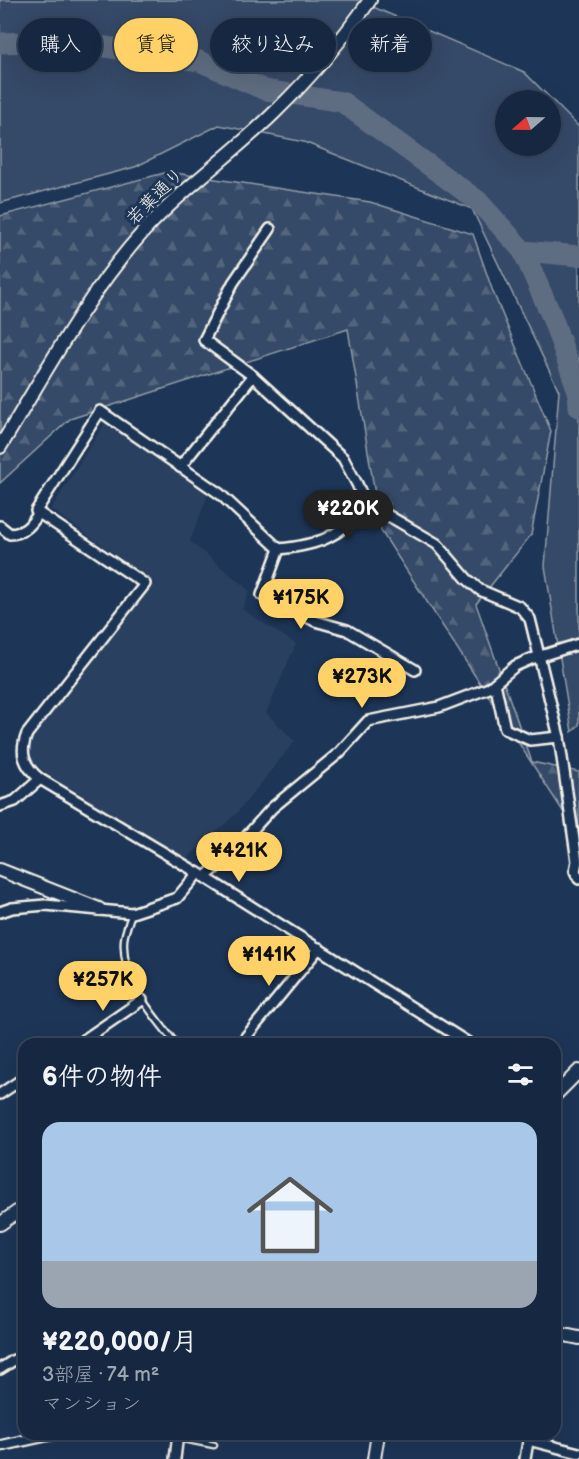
<!DOCTYPE html>
<html lang="ja">
<head>
<meta charset="utf-8">
<style>
  body { margin:0; font-family:"Balsamiq Sans","Klee One",sans-serif; background:#1f3048; color:#f1f3f6; height:100vh; display:flex; flex-direction:column; font-size:22px; white-space:nowrap }
  * { box-sizing:border-box; margin:0 }
  p { font-size:20px; color:#9ea6b1 }
  .icon { flex:none; width:33px; height:33px; fill:none; stroke:currentColor; stroke-width:2; stroke-linecap:round; stroke-linejoin:round }
  .map { position:relative; flex:1; overflow:hidden }
  .drawer { position:absolute; left:18px; top:1038px; width:543px; height:402px; display:flex; flex-direction:column; background:#162841; border-radius:18px; box-shadow:0 6px 24px #0002,0 0 0 2px #35445a }
  .drawer>* { flex:none }
  .banner { position:absolute; left:18px; top:18px; width:543px; height:54px; display:flex; gap:12px }
  .needle { width:39px; rotate:250deg }
  .fabs { position:absolute; left:495px; top:90px; display:grid; gap:12px }
  .fabs a { display:grid; place-items:center; width:66px; height:66px; border-radius:50%; background:#162841; box-shadow:0 6px 24px #0002,0 0 0 2px #35445a; font-size:30px }
  .price { position:absolute; translate:-50% -51px; padding:0 14px; border-radius:21px; background:#ffd166; color:#111; font-size:20px; line-height:39px; filter:drop-shadow(0 2px 3px #0008) }
  .price::after { content:''; position:absolute; left:50%; top:36px; width:18px; height:14px; margin-left:-9px; background:inherit; clip-path:polygon(0 0,100% 0,50% 100%) }
  .price.on { background:#222; color:#fff }
  ul { padding:0; list-style:none }
  li { display:grid; align-content:center; gap:12px; height:318px; padding:0 24px }
  li+li { border-top:2px solid #35445a }
  li span { display:grid; place-items:center; height:186px; border-radius:18px; color:#555 }
  li>.icon { margin-inline-start:auto }
  span .icon { width:108px; height:108px; fill:#fffc; stroke-width:1 }
  li b { font-size:26px }
  h2 { display:flex; justify-content:space-between; align-items:center; height:72px; padding:0 24px; font-size:26px }
  .pill { padding:0 21px; border-radius:27px; background:#162841; box-shadow:0 6px 24px #0002,0 0 0 2px #35445a; font-size:21px; line-height:54px }
  .pill.on { background:#ffd166; color:#111 }
  .map>svg:first-child { display:block }
  .built { fill:#2a4060 }
  .forest { fill:url(#forest-firs); stroke:#949ea8; stroke-width:1.5 }
  .park { fill:#354a67; stroke:#949ea8; stroke-width:1.5; fill-rule:evenodd }
  .lines { fill:none; stroke-linecap:round; stroke-linejoin:round }
  .river { stroke:#5e6d82; stroke-width:21 }
  .service-casing { stroke:#f4f1e8; stroke-width:9 }
  .minor-casing { stroke:#f4f1e8; stroke-width:14 }
  .tertiary-casing { stroke:#f4f1e8; stroke-width:16 }
  .service { stroke:#1d3557; stroke-width:4.5 }
  .minor { stroke:#1d3557; stroke-width:9 }
  .tertiary { stroke:#1d3557; stroke-width:12 }
  .labels { text-anchor:middle; stroke-width:6; stroke-linejoin:round; paint-order:stroke }
  .street-label { font-size:18px; fill:#f4f1e8; stroke:#1d3557 }
</style>
</head>
<body>
<div class="map">
<svg width="579" height="1459" viewBox="0 0 579 1459">
  <defs>
    <pattern id="forest-firs" width="22" height="20" patternUnits="userSpaceOnUse" patternTransform="scale(1.5)"><rect width="22" height="20" fill="#354a67"/><path d="M5 1l3.5 6h-7zM16 11l3.5 6h-7z" fill="#53657d"/></pattern>
  </defs>
  <rect width="100%" height="100%" fill="#1d3557"/>
  <filter id="ink" filterUnits="userSpaceOnUse"><feTurbulence type="fractalNoise" baseFrequency=".0167" numOctaves="2"/><feDisplacementMap in="SourceGraphic" scale="12" xChannelSelector="R" yChannelSelector="G"/><feConvolveMatrix kernelMatrix="1 2 1 2 8 2 1 2 1" color-interpolation-filters="sRGB"/></filter>
  <g filter="url(#ink)">
    <path class="built" d="M 106,421 L 208,495 L 190,541 L 250,591 L 242,609 L 296,644 L 266,713 L 295,741 L 236,814 L 186,859 L 50,776 L 35,764 L 28,753 L 31,739 L 154,582 L 51,509 Z"/>
    <path class="forest" d="M 168,172 L 370,202 L 473,234 L 493,292 L 551,431 L 531,535 L 476,604 L 532,762 L 579,772 L 579,836 L 381,531 L 348,329 L 70,419 L 0,483 L 0,216 Z"/>
    <path class="park" d="M 0,0 L 357,0 L 524,72 L 579,127 L 579,725 L 572,732 L 545,566 L 559,391 L 472,209 L 304,142 L 219,125 L 135,167 L 0,203 ZM 506,100 L 550,100 L 550,146 L 506,146 Z"/>
    <g class="lines">
      <g class="river">
        <path d="M 0,43 L 65,41 L 199,61 L 265,90 L 342,102 L 478,201 L 523,251 L 579,256"/>
        <path d="M 523,251 L 552,317 L 578,391 L 579,407"/>
      </g>
      <defs>
        <g id="service">
          <path d="M 132,913 C 129,922 125,931 124,940 C 121,981 153,1014 176,1044"/>
          <path d="M 178,1438 L 214,1445"/>
        </g>
        <g id="minor">
          <path d="M 180,467 L 253,376"/>
          <path d="M 365,502 L 437,544 L 467,579 L 480,590 L 520,607 L 530,619 L 559,737 L 577,861 L 575,871 L 579,879"/>
          <path d="M 0,526 L 10,534 C 25,533 31,525 39,513"/>
          <path d="M 279,549 L 262,595 L 315,621 L 347,630 L 415,670"/>
          <path d="M 495,683 L 505,729 L 530,740 L 559,737"/>
          <path d="M 40,779 C 24,766 19,753 27,734 L 145,584 L 36,511 L 100,411 L 220,494 L 279,549 C 319,545 340,537 366,505 L 357,484 L 343,458 L 253,376 L 204,340 L 233,283 L 270,229"/>
          <path d="M 0,806 L 15,801 L 40,779 L 198,873 L 470,1044"/>
          <path d="M 205,877 L 228,857 L 272,808 L 339,753 L 368,721 L 439,707 L 489,688 L 515,666 L 531,659 L 579,644"/>
          <path d="M 0,912 L 12,908 L 45,905 L 132,913 L 177,898 L 198,873"/>
          <path d="M 78,1044 L 142,1000"/>
          <path d="M 240,1044 L 319,948"/>
          <path d="M 0,1094 L 24,1078"/>
          <path d="M 0,1369 L 14,1360"/>
          <path d="M 528,1440 L 579,1453"/>
          <path d="M 0,1446 L 54,1434"/>
          <path d="M 175,1459 L 178,1434"/>
          <path d="M 525,1459 L 529,1436"/>
        </g>
        <g id="tertiary">
          <path d="M 0,447 C 45,374 86,295 144,231 C 184,187 234,153 276,111 C 311,77 342,40 370,0"/>
          <path d="M 0,870 L 99,909"/>
          <path d="M 555,1095 L 579,1071"/>
          <path d="M 0,1224 L 24,1207"/>
          <path d="M 555,1333 L 579,1338"/>
          <path d="M 374,1459 L 378,1434"/>
        </g>
      </defs>
      <use href="#service" class="service-casing"/>
      <use href="#minor" class="minor-casing"/>
      <use href="#tertiary" class="tertiary-casing"/>
      <use href="#service" class="service"/>
      <use href="#minor" class="minor"/>
      <use href="#tertiary" class="tertiary"/>
    </g>
  </g>
  <g class="labels">
    <g class="street-label">
      <text transform="translate(155 196) rotate(-45)" y="6">若葉通り</text>
    </g>
  </g>
</svg>
<div class="fabs">
<a><svg class="needle" viewBox="-14 -14 28 28"><path d="M0-13l5 13h-10z" fill="#e53935"/><path d="M0 13l5-13h-10z" fill="#9ea6b1"/></svg></a>
</div>
<b class="price on" style="left:348px;top:541px">¥220K</b>
<b class="price" style="left:301px;top:630px">¥175K</b>
<b class="price" style="left:362px;top:709px">¥273K</b>
<b class="price" style="left:239px;top:883px">¥421K</b>
<b class="price" style="left:269px;top:987px">¥141K</b>
<b class="price" style="left:103px;top:1012px">¥257K</b>
<div class="banner">
<a class="pill">購入</a>
<a class="pill on">賃貸</a>
<a class="pill">絞り込み</a>
<a class="pill">新着</a>
</div>
<section class="drawer">
<h2>6件の物件<svg class="icon" aria-label="filters" viewBox="0 0 24 24"><path d="M4 7h16M4 17h16"/><circle cx="9" cy="7" r="2"/><circle cx="15" cy="17" r="2"/></svg></h2>
<ul>
<li><span style="background:linear-gradient(#a9c7e8 75%,#9aa5b1 0)"><svg class="icon" aria-label="home" viewBox="0 0 24 24"><path d="M3 11l9-7 9 7M6 9v11h12V9"/></svg></span><div><b>¥220,000/月</b><p>3部屋 · 74 m²</p><p>マンション</p></div></li>
</ul>
</section>
</div>
</body>
</html>
